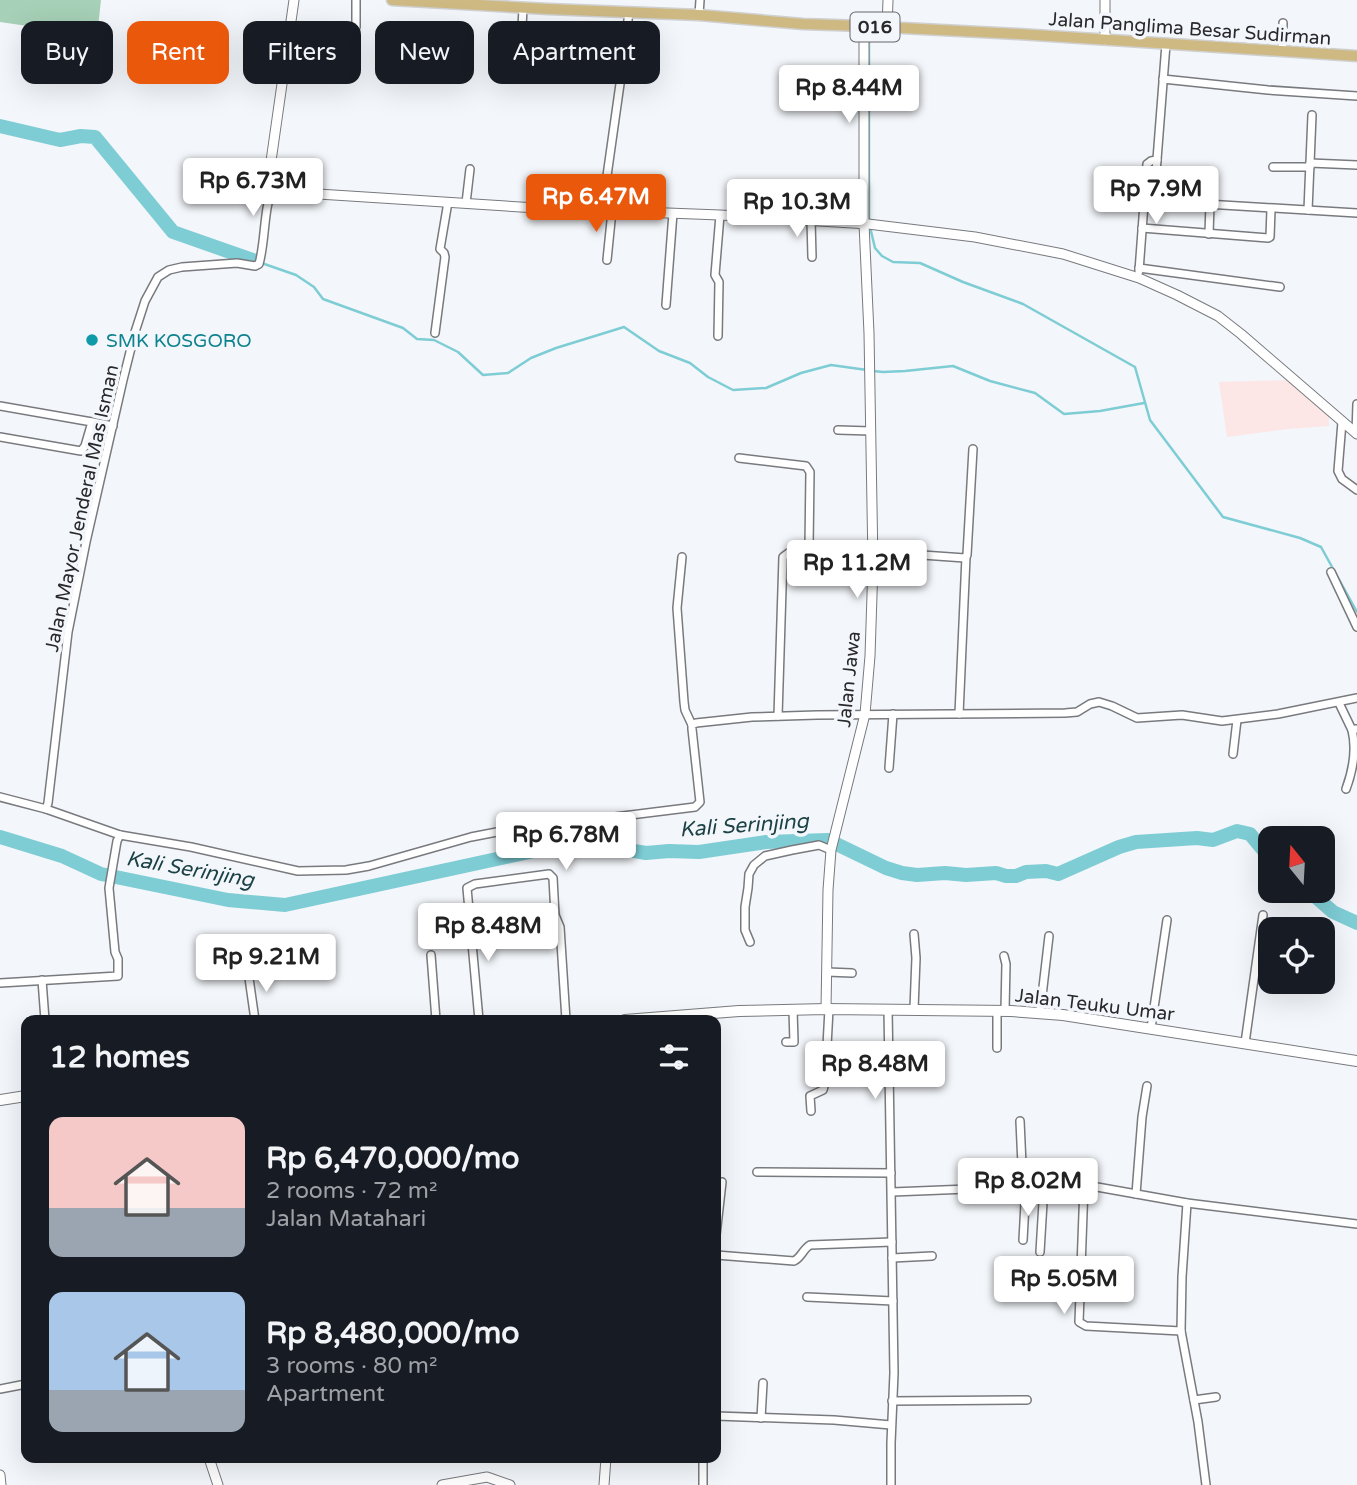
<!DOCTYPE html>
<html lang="en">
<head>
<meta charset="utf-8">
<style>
  body { margin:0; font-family:"Varela Round",sans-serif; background:#242831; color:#f1f3f6; height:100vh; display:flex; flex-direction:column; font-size:26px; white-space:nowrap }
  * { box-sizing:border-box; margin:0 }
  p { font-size:23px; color:#9ea1a6 }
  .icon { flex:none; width:38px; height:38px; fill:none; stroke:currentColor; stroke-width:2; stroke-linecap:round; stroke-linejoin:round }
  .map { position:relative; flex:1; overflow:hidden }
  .sheet { position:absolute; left:21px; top:1015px; width:700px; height:448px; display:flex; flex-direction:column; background:#171b24; border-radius:14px; box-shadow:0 7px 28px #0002 }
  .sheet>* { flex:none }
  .guide { position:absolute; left:21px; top:21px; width:700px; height:63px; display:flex; gap:14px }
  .needle { width:46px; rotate:342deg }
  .tools { position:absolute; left:1258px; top:826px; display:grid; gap:14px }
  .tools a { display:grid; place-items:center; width:77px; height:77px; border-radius:14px; background:#171b24; box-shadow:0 7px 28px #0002; font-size:35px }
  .price { position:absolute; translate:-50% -60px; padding:0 16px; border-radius:7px; background:#fff; color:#222; font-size:23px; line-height:46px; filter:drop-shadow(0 2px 4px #0008) }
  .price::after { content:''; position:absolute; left:50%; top:42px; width:21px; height:16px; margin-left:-10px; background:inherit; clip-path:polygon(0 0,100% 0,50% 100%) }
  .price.on { background:#ea580c; color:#fff }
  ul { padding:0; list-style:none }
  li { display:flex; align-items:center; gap:21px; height:175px; padding:0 28px }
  li span { display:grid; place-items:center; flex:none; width:196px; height:140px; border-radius:14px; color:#555 }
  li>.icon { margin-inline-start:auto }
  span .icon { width:84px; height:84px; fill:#fffc; stroke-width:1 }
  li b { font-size:30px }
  h2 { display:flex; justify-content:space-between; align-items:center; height:84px; padding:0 28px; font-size:30px }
  .tag { padding:0 24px; border-radius:14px; background:#171b24; box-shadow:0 7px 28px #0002; font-size:24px; line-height:63px }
  .tag.on { background:#ea580c; color:#fff }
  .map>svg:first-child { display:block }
  .medical { fill:#fce6e6 }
  .green { fill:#a6d0b7 }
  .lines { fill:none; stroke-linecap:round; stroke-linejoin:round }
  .stream { stroke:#7ecdd5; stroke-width:2.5 }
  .river { stroke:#7ecdd5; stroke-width:14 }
  .minor-casing { stroke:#787a7e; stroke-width:10 }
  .tertiary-casing { stroke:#787a7e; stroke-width:11 }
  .secondary-casing { stroke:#787a7e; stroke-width:12 }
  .primary-casing { stroke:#d0d0d0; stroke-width:13 }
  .minor { stroke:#fff; stroke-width:7 }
  .tertiary { stroke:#fff; stroke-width:9 }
  .secondary { stroke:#fff; stroke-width:10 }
  .primary { stroke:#ceb983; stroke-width:10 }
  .culture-dot { fill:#0f9aa8; stroke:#f3f6fa; stroke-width:2.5 }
  .labels { text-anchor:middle; stroke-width:7; stroke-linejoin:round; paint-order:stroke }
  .shield { fill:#f3f6fa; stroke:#666669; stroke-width:2 }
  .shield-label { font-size:18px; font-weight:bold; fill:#29292b }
  .street-label { font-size:19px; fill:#29292b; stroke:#f3f6fa }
  .culture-label { font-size:19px; fill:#0d838f; stroke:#f3f6fa; text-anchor:start }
  .water-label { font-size:21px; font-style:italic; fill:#1c4245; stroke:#f3f6fa }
</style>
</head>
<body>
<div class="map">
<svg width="1357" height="1485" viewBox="0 0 1357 1485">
  <rect width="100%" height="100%" fill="#f3f6fa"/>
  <path class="medical" d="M 1291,380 L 1329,412 L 1329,426 L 1288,429 L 1227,437 L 1219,382 Z"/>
  <path class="green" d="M 0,0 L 101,0 L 97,36 L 0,22 Z"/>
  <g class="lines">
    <g class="stream">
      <path d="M 869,220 L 869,34"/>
      <path d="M 870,227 L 875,248 L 882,256 L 893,262 L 920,263 L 963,282 L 1023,304 L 1135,367 L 1150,420 L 1223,517 L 1300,538 L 1321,547 L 1357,612"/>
      <path d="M 253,260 L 296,275 L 314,287 L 323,299 L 403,328 L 417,339 L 434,340 L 458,352 L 483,375 L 508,373 L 531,358 L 556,348 L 624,327 L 659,351 L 690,363 L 708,377 L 733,390 L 766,388 L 801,373 L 831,365 L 867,370"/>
      <path d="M 873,371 L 883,372 L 905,371 L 953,366 L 990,381 L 1035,393 L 1064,414 L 1100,411 L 1144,403"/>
    </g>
    <g class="river">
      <path d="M 0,126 L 60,140 L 81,136 L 95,137 L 173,232 L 253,260"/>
      <path d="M 0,837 L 62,856 L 101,874 L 228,900 L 285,905 L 552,847 L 610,847 L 646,853 L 669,851 L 699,852 L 766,842 L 828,840 L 886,868 L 902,873 L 917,875 L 945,873 L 966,875 L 996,873 L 1006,876 L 1016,876 L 1026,872 L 1046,871 L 1058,874 L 1119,847 L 1136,842 L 1197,838 L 1213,840 L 1237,831 L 1250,834 L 1270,858"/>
      <path d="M 1309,891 L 1333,912 L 1357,923"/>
    </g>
    <defs>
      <g id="minor">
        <path d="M 699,15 L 700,0"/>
        <path d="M 356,27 L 356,0"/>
        <path d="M 1166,44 L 1154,198 L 1156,201 L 1357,213"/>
        <path d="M 1282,52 L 1283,23"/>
        <path d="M 520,66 L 523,8"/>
        <path d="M 1163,79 L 1268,90 L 1357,96"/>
        <path d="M 1310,163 L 1312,115"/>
        <path d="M 1273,167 L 1310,167"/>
        <path d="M 466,203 L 470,169"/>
        <path d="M 1308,210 L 1310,163 L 1357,165"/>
        <path d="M 602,211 L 620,84 L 629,12"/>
        <path d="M 811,220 L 812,257"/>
        <path d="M 1142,228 L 1268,238 L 1270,237 L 1271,209"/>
        <path d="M 1209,234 L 1210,204"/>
        <path d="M 607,260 L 612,211"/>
        <path d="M 1139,268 L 1280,287"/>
        <path d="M 1139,271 L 1147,164 L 1151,161 L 1157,160"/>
        <path d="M 666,305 L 673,213"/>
        <path d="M 435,333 L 445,257 L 444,253 L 440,249 L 448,202"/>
        <path d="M 718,336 L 719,282 L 715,275 L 720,215"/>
        <path d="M 0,406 L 92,422 L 85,446 L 81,451 L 0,437"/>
        <path d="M 92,422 L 113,426"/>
        <path d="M 1342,422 L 1338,471 L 1342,479 L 1357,490"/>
        <path d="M 838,430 L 871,431"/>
        <path d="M 1356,433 L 1357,404"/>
        <path d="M 739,458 L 806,466 L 810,472 L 809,547"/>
        <path d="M 682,557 L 677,608 L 684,702 L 685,710 L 692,725"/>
        <path d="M 1331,572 L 1357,627"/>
        <path d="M 1339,703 L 1352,730 L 1356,729"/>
        <path d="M 959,714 L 966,557"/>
        <path d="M 778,716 L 783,557 L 791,551 L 809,547 L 965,558 L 967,555 L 973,449"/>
        <path d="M 1233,754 L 1237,720"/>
        <path d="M 889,768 L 893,714"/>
        <path d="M 1346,789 C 1353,770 1357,751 1352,730"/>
        <path d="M 0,797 L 46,809 L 120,835 L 191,847 L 298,871 L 346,870 L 369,866 L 471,837 L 502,831 L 695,807 L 700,802 L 692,729 L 692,725 L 696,723 L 752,717 L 817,715 L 1065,713 L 1077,712 L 1090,704 L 1099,702 L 1112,706 L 1137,718 L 1182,715 L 1222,721 L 1278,714 L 1357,698"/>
        <path d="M 46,809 L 48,803 L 68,632 L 86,542 L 123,380 L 135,332 L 145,301 L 158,277 L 169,270 L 182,267 L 237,263 L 255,266 L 259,264 C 266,239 263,207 274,185"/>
        <path d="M 750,942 L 745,930 L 745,907 L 748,888 L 749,874 L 754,865 L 765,856 L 792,850 L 819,845 L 831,850"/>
        <path d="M 431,955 L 436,1020"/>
        <path d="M 1004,956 L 1006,964 L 1005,1010"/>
        <path d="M 248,971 L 255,1020"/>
        <path d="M 827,972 L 852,973"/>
        <path d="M 42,980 L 45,1020"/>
        <path d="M 0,983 L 118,976 L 118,959 L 115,952 L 109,888 L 117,841 L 120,835"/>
        <path d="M 888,1009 L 894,1373 L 891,1443 L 891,1485"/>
        <path d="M 914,1009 L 916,958 L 914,934"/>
        <path d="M 1040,1013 L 1049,936"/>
        <path d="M 479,1020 L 467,888 L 475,884 L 549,874 L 553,878 L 555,915 L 560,927 L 566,1020"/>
        <path d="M 1151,1028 L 1167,920"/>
        <path d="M 786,1042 L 794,1042 L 793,1010"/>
        <path d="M 1245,1043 L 1263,915"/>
        <path d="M 997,1048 L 997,1010"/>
        <path d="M 811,1111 L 810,1096 L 823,1090 L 825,1083 L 829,1009"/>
        <path d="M 1020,1121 L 1023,1187"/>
        <path d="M 757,1172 L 891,1173"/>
        <path d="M 1084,1186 L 1079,1322 L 1086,1326 L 1181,1331"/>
        <path d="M 892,1192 L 1044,1186 L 1097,1187 L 1187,1203 L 1357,1224"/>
        <path d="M 1136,1194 L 1142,1117 L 1147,1086"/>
        <path d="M 1187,1203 L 1182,1277 L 1181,1331 L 1198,1422 L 1206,1485"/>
        <path d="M 716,1235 L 722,1182"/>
        <path d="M 1023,1240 L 1026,1186"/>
        <path d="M 1040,1252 L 1044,1186"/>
        <path d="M 716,1255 L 794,1261 C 801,1258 803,1249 810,1245 L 892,1242"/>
        <path d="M 892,1258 L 932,1256"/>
        <path d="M 807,1297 L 893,1301"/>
        <path d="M 0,1389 L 26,1384"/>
        <path d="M 1194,1400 L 1216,1397"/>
        <path d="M 892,1401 L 1027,1400"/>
        <path d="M 716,1416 L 834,1420 L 891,1425"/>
        <path d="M 761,1418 L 763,1383"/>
        <path d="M 703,1458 L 703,1485"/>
      </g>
      <g id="tertiary">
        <path d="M 294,0 L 271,161 C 271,178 269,186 287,192 L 537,208 L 720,215 L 868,224 L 975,237 L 1063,254 L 1139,278 L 1177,295 L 1218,316 L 1241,334 L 1357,434"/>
        <path d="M 887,28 L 888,0"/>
        <path d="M 1105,40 L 1105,0"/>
        <path d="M 826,1009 L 828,890 L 831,850 L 865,714 L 870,656 L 873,564 L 869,333 L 864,224 L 864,26"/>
        <path d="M 209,1458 L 218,1485"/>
        <path d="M 0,1475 L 1,1485"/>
        <path d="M 442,1485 L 487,1477 L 510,1485"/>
        <path d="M 604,1485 L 606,1458"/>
      </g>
      <g id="secondary">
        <path d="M 625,1020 L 739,1011 L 826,1009 L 1011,1011 L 1063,1015 L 1357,1061"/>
        <path d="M 0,1100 L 26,1096"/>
      </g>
      <path id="primary" d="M 392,0 L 548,9 L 699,15 L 803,24 L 864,26 L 1019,34 L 1357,56"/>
    </defs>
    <use href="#minor" class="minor-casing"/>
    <use href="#tertiary" class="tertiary-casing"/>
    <use href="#secondary" class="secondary-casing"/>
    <use href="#primary" class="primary-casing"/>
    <use href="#minor" class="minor"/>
    <use href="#tertiary" class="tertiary"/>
    <use href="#secondary" class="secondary"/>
    <use href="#primary" class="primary"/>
  </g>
  <circle class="culture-dot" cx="92" cy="340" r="7"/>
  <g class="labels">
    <rect class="shield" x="850.5" y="12.5" width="49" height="29" rx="5"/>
    <g class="shield-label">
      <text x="875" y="33">016</text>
    </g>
    <g class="street-label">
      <text transform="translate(1190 28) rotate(4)" y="7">Jalan Panglima Besar Sudirman</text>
      <text transform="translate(81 508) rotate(-78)" y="7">Jalan Mayor Jenderal Mas Isman</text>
      <text transform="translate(848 679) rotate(-84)" y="7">Jalan Jawa</text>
      <text transform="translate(1095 1004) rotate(7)" y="7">Jalan Teuku Umar</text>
    </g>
    <g class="culture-label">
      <text x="106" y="347">SMK KOSGORO</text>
    </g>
    <g class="water-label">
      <text transform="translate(744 825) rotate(-4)" y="7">Kali Serinjing</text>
      <text transform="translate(190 869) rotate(10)" y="7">Kali Serinjing</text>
    </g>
  </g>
</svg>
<div class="tools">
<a><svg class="needle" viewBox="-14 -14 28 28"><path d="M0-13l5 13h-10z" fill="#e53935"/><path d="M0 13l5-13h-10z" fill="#9ea1a6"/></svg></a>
<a><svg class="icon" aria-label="locate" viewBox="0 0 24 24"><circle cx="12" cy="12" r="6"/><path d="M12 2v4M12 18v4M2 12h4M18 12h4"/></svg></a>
</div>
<b class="price" style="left:849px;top:125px">Rp 8.44M</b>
<b class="price" style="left:253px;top:218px">Rp 6.73M</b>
<b class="price" style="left:1156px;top:226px">Rp 7.9M</b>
<b class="price on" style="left:596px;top:234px">Rp 6.47M</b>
<b class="price" style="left:797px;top:239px">Rp 10.3M</b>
<b class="price" style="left:857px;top:600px">Rp 11.2M</b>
<b class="price" style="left:566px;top:872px">Rp 6.78M</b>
<b class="price" style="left:488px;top:963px">Rp 8.48M</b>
<b class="price" style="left:266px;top:994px">Rp 9.21M</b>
<b class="price" style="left:875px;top:1101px">Rp 8.48M</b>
<b class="price" style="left:1028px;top:1218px">Rp 8.02M</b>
<b class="price" style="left:1064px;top:1316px">Rp 5.05M</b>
<div class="guide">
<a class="tag">Buy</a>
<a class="tag on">Rent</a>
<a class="tag">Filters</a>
<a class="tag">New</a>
<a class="tag">Apartment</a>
</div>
<section class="sheet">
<h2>12 homes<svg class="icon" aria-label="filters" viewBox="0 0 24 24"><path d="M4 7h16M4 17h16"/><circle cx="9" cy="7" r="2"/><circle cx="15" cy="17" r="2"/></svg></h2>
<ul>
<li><span style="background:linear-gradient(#f6c9c9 65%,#9aa5b1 0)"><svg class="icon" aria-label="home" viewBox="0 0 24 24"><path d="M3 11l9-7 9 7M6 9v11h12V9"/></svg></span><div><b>Rp 6,470,000/mo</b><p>2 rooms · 72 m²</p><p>Jalan Matahari</p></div></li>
<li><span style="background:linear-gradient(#a9c7e8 70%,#9aa5b1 0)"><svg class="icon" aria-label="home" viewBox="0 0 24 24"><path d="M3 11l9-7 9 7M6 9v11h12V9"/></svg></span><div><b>Rp 8,480,000/mo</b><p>3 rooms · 80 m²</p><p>Apartment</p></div></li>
</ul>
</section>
</div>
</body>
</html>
